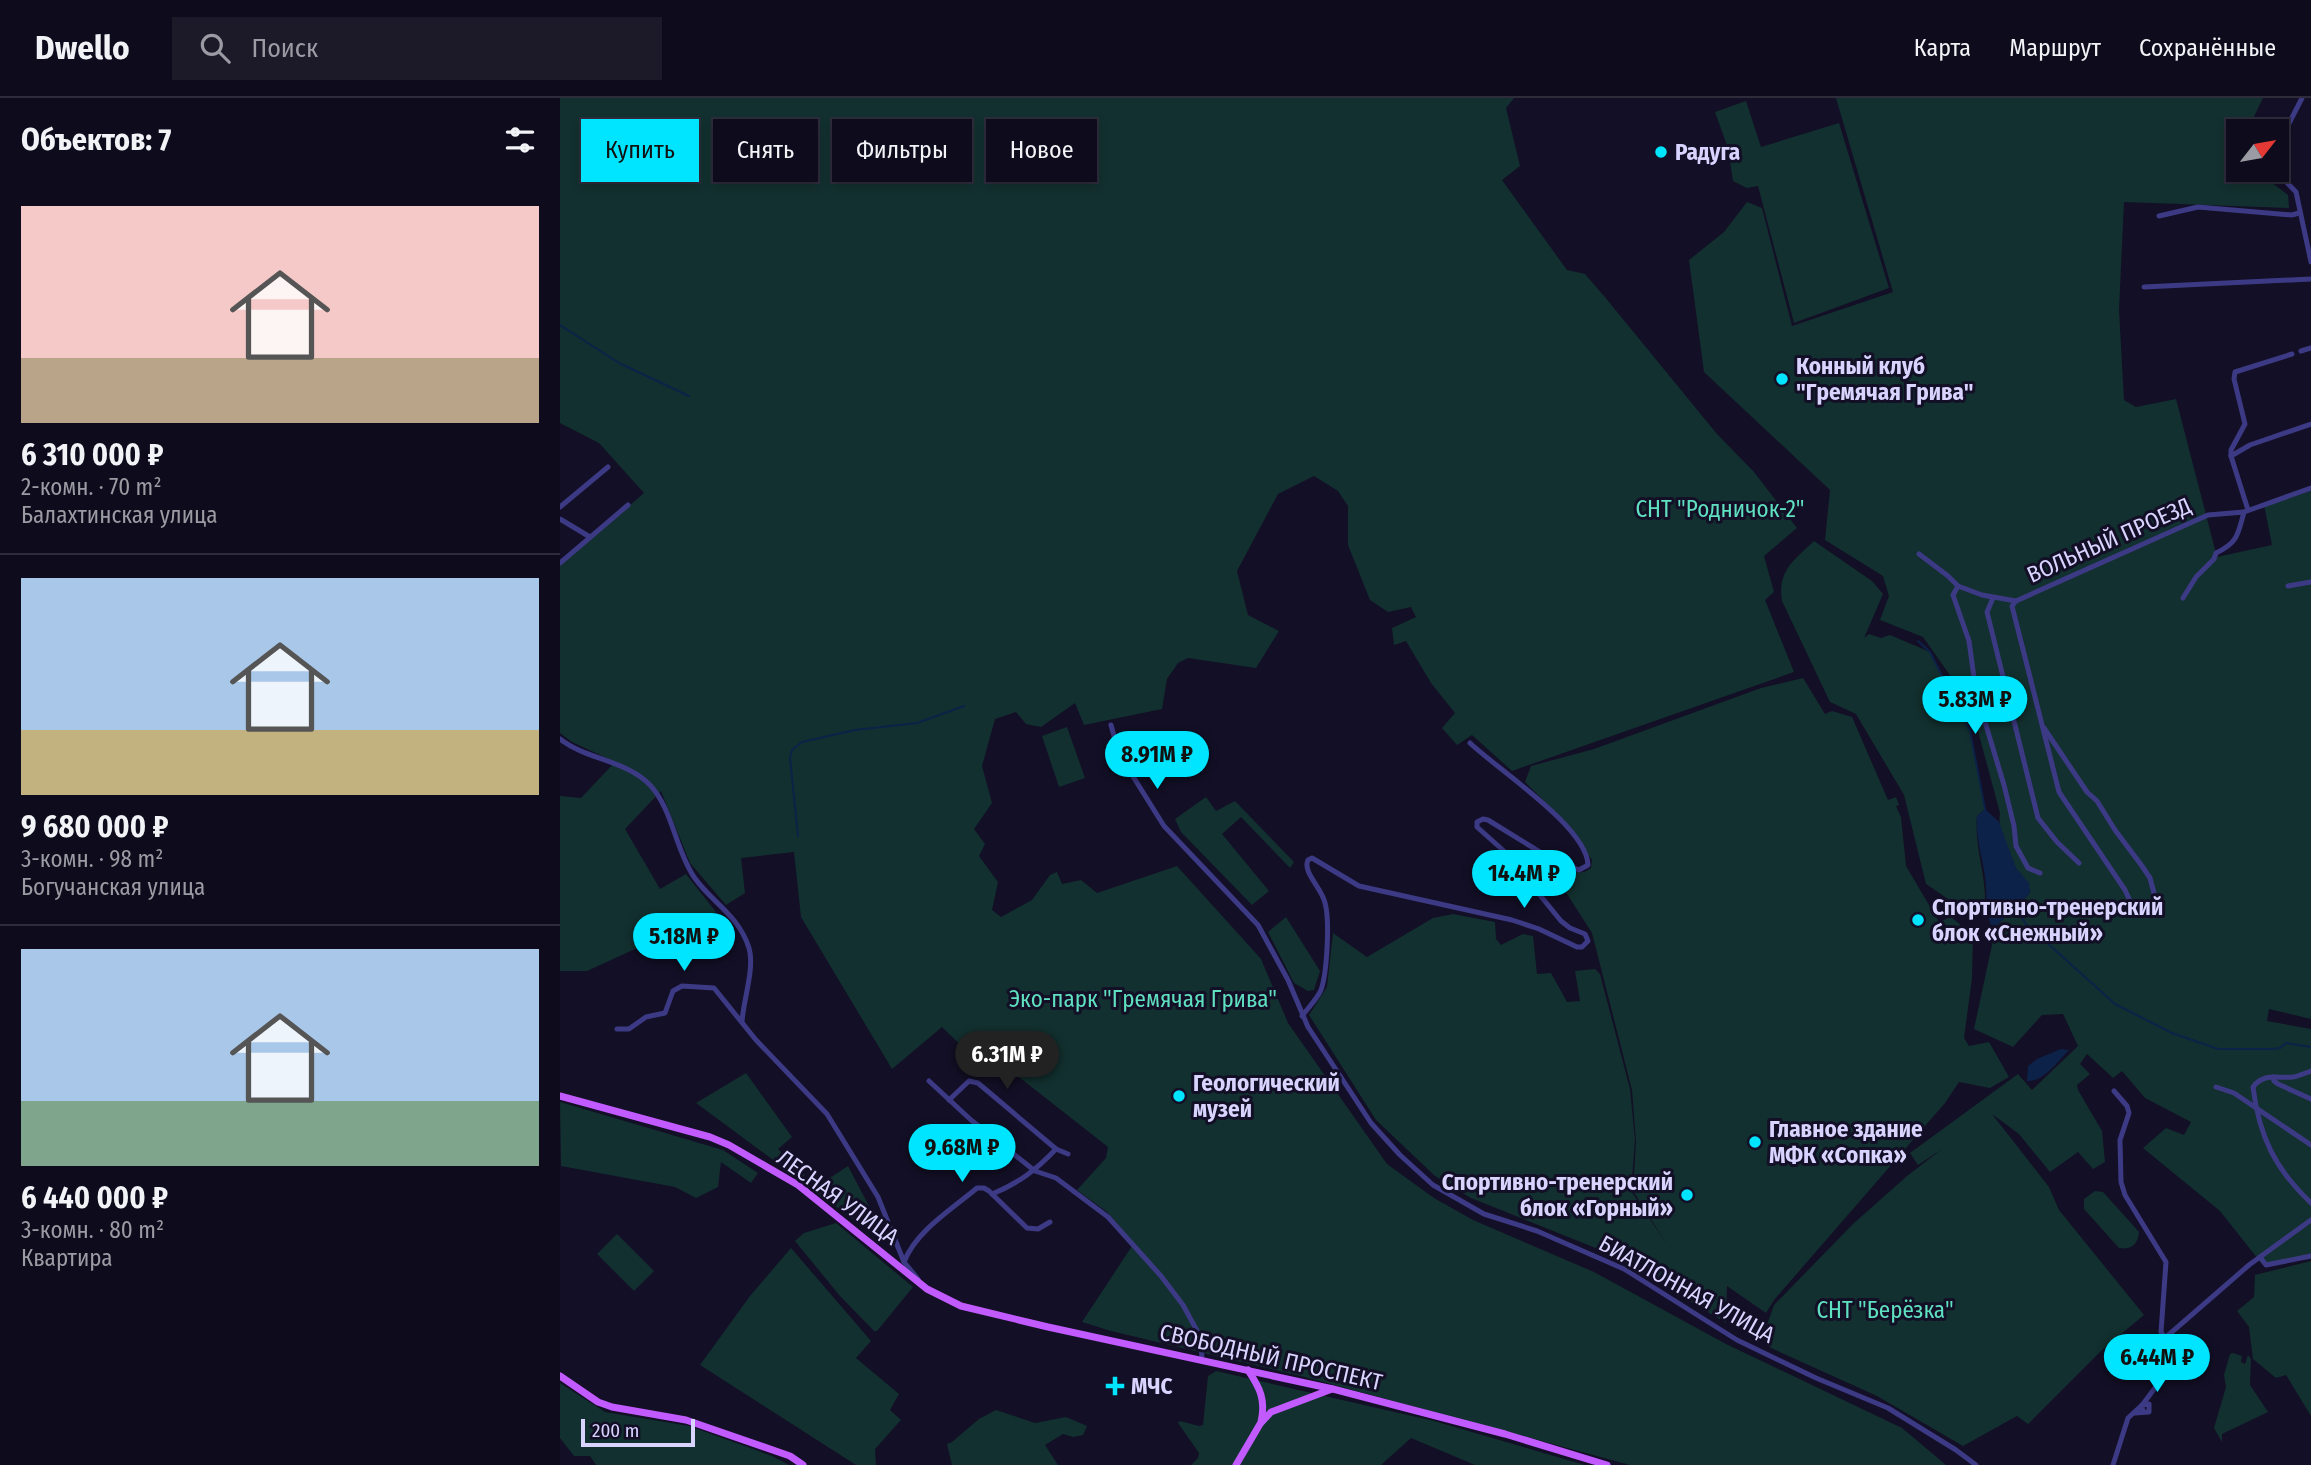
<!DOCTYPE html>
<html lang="ru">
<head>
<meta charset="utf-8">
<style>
  body { margin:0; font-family:"Fira Sans Condensed",sans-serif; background:#1c1929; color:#f1f3f6; height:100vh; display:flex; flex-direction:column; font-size:26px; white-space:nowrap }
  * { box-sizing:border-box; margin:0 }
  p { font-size:23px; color:#9b9ba3 }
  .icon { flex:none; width:38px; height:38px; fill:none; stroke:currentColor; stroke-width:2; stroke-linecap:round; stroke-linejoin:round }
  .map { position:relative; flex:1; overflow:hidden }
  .sheet { display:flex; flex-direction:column; background:#0e0b1c; width:560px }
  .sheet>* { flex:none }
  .guide { position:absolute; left:21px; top:21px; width:665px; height:63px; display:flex; gap:14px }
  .needle { width:46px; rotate:59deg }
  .controls { position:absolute; left:1666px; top:21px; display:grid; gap:14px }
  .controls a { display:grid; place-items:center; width:63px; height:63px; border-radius:0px; background:#0e0b1c; box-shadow:0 4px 10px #0003,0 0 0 2px #2e2b3b; font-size:35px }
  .scale { position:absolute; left:21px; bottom:18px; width:114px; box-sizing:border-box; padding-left:7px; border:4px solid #d9d4ff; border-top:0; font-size:19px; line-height:24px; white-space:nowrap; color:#d9d4ff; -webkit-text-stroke:5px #130f26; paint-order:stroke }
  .price { position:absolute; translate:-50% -60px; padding:0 16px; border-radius:24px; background:#00e5ff; color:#111; font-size:23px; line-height:46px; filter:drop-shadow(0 2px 4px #0008) }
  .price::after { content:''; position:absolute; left:50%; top:42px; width:21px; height:16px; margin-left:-10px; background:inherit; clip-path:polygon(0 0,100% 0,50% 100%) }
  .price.active { background:#222; color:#fff }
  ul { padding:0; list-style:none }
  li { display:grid; align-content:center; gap:14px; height:371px; padding:0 21px }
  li+li { border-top:2px solid #2e2b3b }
  li span { display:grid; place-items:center; height:217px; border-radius:0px; color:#555 }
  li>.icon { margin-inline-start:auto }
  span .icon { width:126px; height:126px; fill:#fffc; stroke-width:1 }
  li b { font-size:30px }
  h2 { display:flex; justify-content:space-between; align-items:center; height:84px; padding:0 21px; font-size:30px }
  .pill { padding:0 24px; border-radius:0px; background:#0e0b1c; box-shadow:0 4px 10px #0003,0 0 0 2px #2e2b3b; font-size:24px; line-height:63px }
  .pill.active { background:#00e5ff; color:#111 }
  header { display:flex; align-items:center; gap:42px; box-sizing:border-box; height:98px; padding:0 35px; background:#0e0b1c; border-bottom:2px solid #2e2b3b }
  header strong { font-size:33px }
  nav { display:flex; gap:38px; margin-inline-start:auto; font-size:24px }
  .search { width:490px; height:63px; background:#1c1929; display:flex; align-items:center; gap:18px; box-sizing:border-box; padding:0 24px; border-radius:0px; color:#9b9ba3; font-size:26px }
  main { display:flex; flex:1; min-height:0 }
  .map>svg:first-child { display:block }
  .green { fill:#12302f }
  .water { fill:#0c2248 }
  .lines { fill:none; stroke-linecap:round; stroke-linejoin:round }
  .stream { stroke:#0c2248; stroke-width:2 }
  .minor { stroke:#3d3a85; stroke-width:5 }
  .major { stroke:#c25bff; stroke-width:7 }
  .poi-dot { fill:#00e5ff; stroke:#130f26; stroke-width:2.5 }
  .labels { text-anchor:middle; stroke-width:6; stroke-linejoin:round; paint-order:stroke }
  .poi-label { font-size:23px; font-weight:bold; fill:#d9d4ff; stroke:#130f26; text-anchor:start }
  .park-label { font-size:23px; fill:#5fe0c0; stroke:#130f26 }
  .street-label { font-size:23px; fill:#d9d4ff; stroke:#130f26 }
</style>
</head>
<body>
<header>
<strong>Dwello</strong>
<div class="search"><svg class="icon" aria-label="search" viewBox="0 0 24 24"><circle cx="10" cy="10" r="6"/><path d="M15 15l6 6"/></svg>Поиск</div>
<nav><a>Карта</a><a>Маршрут</a><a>Сохранённые</a></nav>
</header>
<main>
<section class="sheet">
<h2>Объектов: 7<svg class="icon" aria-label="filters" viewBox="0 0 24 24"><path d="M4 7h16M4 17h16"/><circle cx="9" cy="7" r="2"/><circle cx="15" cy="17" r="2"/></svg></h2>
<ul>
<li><span style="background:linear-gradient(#f6c9c9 70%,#b9a48a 0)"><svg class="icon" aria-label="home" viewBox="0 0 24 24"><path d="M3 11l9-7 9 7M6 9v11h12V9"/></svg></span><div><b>6 310 000 ₽</b><p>2-комн. · 70 m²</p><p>Балахтинская улица</p></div></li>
<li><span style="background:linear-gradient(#a9c7e8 70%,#c2b280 0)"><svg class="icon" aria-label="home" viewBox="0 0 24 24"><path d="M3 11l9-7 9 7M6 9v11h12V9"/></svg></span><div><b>9 680 000 ₽</b><p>3-комн. · 98 m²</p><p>Богучанская улица</p></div></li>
<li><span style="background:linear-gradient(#a9c7e8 70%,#7fa58c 0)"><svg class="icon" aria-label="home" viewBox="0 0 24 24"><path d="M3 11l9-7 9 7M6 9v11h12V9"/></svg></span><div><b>6 440 000 ₽</b><p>3-комн. · 80 m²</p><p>Квартира</p></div></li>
</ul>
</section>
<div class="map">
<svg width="1751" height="1367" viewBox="0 0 1751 1367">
  <rect width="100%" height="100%" fill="#130f26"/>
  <g class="green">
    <path d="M 0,0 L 954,0 L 946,10 L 960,68 L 942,82 L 1007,172 L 1025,176 L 1044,198 L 1157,336 L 1194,374 L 1237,430 L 1204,458 L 1214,494 L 1205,502 L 1234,574 L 952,673 L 912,637 L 897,647 L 882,630 L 895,615 L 871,585 L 846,543 L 834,547 L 832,530 L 856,519 L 851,509 L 828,514 L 810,502 L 788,447 L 788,408 L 778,393 L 754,378 L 718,396 L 677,473 L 688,517 L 719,533 L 696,570 L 628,560 L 618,565 L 607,581 L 602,611 L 524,627 L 515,605 L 481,629 L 466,626 L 456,614 L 435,621 L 422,668 L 432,705 L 414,731 L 425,746 L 419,758 L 438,784 L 432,812 L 441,819 L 472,802 L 490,777 L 497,774 L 502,786 L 521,782 L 537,795 L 617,768 L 701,861 L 728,925 L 827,1066 L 874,1100 L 913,1122 L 1034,1174 L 1166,1246 L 1342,1330 L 1386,1367 L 1070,1367 L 741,1278 L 551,1233 L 522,1224 L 574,1145 L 547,1114 L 517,1092 L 546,1060 L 548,1049 L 431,957 L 418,964 L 382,929 L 332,971 L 241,819 L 234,754 L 181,760 L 185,795 L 166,807 L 130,765 L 101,693 L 65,731 L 100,791 L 126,776 L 156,814 L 27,873 L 0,873 L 0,698 L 21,700 L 55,664 L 12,644 L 0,635 L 0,468 L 84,395 L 39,345 L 0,325 Z"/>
    <path d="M 1276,0 L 1703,0 L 1687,33 L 1678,33 L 1678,72 L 1695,72 L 1728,97 L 1729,110 L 1564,104 L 1559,212 L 1564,302 L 1576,309 L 1616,301 L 1657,459 L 1712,447 L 1704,407 L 1751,393 L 1751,921 L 1709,911 L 1707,923 L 1751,931 L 1751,1161 L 1702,1166 L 1660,1113 L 1583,1050 L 1606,1030 L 1624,1037 L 1631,1024 L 1585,1000 L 1562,973 L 1553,980 L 1527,956 L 1520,966 L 1530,976 L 1517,987 L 1518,992 L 1542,1033 L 1545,1064 L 1533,1071 L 1518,1054 L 1490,1074 L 1459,1036 L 1432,1016 L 1489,1089 L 1499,1112 L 1584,1217 L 1542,1252 L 1468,1326 L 1457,1318 L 1403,1348 L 1317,1298 L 1211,1250 L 1205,1245 L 1203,1238 L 1214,1207 L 1293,1126 L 1347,1078 L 1382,1051 L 1358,1067 L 1350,1055 L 1458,976 L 1472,992 L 1518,948 L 1503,916 L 1482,917 L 1453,949 L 1414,931 L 1436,828 L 1470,795 C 1469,783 1462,781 1456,770 C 1449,756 1437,731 1440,715 L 1411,607 L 1363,539 L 1320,522 L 1329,498 L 1323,478 L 1265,442 L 1270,392 L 1144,274 L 1129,162 L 1164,134 L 1187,104 L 1202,110 L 1232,228 L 1333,194 Z"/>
    <path d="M 1186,3 L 1201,49 L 1279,25 L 1329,190 L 1234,225 L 1198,88 L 1187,90 L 1173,83 L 1168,50 L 1155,14 Z"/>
    <path d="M 1254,443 L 1312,483 L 1323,496 L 1304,540 L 1309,536 L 1321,540 L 1330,537 L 1370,554 L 1410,633 L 1425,711 L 1417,718 C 1414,750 1427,778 1425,810 L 1388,801 L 1366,786 L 1344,697 L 1296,616 L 1270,604 L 1222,503 C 1217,473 1234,462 1254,443 Z"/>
    <path d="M 1243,580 L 1265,616 L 1272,613 L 1292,619 L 1328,702 L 1336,699 L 1339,707 L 1336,708 L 1341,719 L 1346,768 L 1379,824 L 1391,819 L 1413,837 L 1412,880 L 1404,940 L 1409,948 L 1429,944 L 1449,979 L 1430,990 L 1399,984 L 1385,1005 L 1214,1202 L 1206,1215 L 1167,1188 L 1166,1225 L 1053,1157 L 911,1100 L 875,1078 L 816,1022 L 749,917 L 767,889 L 773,835 L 807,859 L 873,820 L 893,816 L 935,824 L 936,841 L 941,847 L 963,836 L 973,838 L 977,876 L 991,875 L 1007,904 L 1020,903 L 1015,873 L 1035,871 L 1040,876 L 1070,991 L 1075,1042 L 1071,1093 L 1106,1145 L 1073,1093 L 1076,1044 L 1072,992 L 1032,835 L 984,760 C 999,767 1017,782 1031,770 L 1032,762 L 995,714 L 965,684 L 971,668 L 1034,651 L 1201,590 Z"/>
    <path d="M 507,629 L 525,680 L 499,689 L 482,638 Z"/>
    <path d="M 646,699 L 656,713 L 675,703 L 734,764 L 730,770 L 681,719 L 662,736 L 709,793 L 692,807 L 621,734 L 615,721 Z"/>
    <path d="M 726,819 L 760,873 L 754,892 L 748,893 L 734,885 L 708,834 Z"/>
    <path d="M 186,975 L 232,1039 L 218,1051 L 256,1089 L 288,1068 L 320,1129 L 309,1133 L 136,1005 Z"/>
    <path d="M 0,1004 L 163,1052 L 198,1075 L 191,1085 L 161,1064 L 158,1089 L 136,1100 L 115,1089 L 1,1068 Z"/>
    <path d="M 1535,1093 L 1543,1094 L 1579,1134 C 1578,1146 1572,1152 1559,1150 L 1524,1111 L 1524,1101 Z"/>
    <path d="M 276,1125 L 353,1189 L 317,1233 L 314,1233 L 280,1198 L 235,1143 L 244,1135 Z"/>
    <path d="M 57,1136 L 94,1173 L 74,1193 L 37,1156 Z"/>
    <path d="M 231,1150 L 311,1243 L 296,1260 L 339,1296 L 330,1312 L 341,1322 L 315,1351 L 316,1367 L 296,1367 L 140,1267 L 190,1198 Z"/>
    <path d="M 1751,1163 L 1751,1318 L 1726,1277 L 1716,1280 L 1693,1261 L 1689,1229 L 1677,1213 L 1694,1199 L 1695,1177 Z"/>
    <path d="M 1673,1255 L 1682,1258 L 1681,1264 L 1685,1266 L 1688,1257 L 1691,1261 L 1690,1287 L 1708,1314 L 1662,1336 L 1662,1344 L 1654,1330 L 1666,1289 L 1664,1277 L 1670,1256 Z"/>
    <path d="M 656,1273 L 874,1323 L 1025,1367 L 915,1367 L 851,1340 L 821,1367 L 631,1367 L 638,1360 L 639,1355 L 618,1325 L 620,1323 L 639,1328 L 643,1327 L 648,1278 Z"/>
    <path d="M 0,1285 L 45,1314 L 129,1328 L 212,1358 L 229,1367 L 36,1367 L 30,1358 L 14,1358 L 0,1340 Z"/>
    <path d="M 436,1312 L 475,1325 L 506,1319 L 527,1328 L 523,1337 L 513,1339 L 503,1336 L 485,1347 L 498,1367 L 392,1367 L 387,1346 L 392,1344 L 419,1321 Z"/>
  </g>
  <g class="water">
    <path d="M 1425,711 L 1439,724 L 1456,770 L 1469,785 L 1470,795 L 1436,828 L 1431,827 C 1425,811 1427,805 1426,789 C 1425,765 1415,743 1417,718 Z"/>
    <path d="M 1501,951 L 1509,952 C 1498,963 1484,984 1467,983 L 1468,968 L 1477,961 Z"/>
  </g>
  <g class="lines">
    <g class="stream">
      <path d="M 0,227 L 59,265 L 129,298"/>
      <path d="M 1358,543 L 1370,554 L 1410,633 L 1425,711"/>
      <path d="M 238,738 L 230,660 L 232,652 L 242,644 L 295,632 L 357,625 L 404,608"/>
      <path d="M 1460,816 L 1465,825 L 1555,906 L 1612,935 L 1658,951 L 1711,951 L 1720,950 L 1726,945 L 1751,949"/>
    </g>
    <g class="minor">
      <path d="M 1717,49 L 1742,0"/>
      <path d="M 1715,72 L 1736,94 L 1751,164"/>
      <path d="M 1599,118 L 1638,109 L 1732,117 L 1739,115"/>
      <path d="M 1584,189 L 1751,181"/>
      <path d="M 1741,253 L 1751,250"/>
      <path d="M 1671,358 L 1671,352 L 1685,326 L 1674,281 L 1675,274 L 1732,256"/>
      <path d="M 0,409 L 48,369"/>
      <path d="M 1688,412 L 1671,358 L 1690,347 L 1751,326"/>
      <path d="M 0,421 L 30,439"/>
      <path d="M 1359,456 L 1388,478 L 1398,488 L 1422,497 L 1456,503 L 1648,417 L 1684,414 L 1751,390"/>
      <path d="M 0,465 L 68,407"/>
      <path d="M 1398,488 L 1393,497 L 1409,543 L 1416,594 L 1444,687 L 1454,728 L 1456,748 L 1468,770 L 1480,775"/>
      <path d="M 1728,488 L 1751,484"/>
      <path d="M 1433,500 L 1427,514 L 1478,720 L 1497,744 L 1519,765"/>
      <path d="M 1623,500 L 1636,479 L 1654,461 L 1656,455 C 1678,445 1678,436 1684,414"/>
      <path d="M 1456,503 L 1452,508 L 1499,694 L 1565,792 L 1570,803"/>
      <path d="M 551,627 L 559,656 L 604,728 L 698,827 L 728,882 L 748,929 L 811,1025 L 840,1057 L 873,1087 L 924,1116 L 977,1133 L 1064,1171 L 1177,1242 L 1256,1280 L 1328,1310 L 1396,1352 L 1416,1367"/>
      <path d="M 1484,630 L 1527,694 L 1537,703 L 1555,732 L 1582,768 L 1590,780 L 1594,795"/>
      <path d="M 0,641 C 27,662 66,662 90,687 C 113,712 115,751 134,779 C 151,804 178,816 189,850 C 195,870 183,903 182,924"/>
      <path d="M 742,918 C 748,910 757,901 761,892 C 767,875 770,822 765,805 C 762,790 742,774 748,762 L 752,760 L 799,788 L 952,822 L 979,831 L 1017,849 L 1022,849 L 1028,843 L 1025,836 L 1010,830 L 1001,823 L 945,754 L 917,729 L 917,724 L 923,721 L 928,722 L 988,759 L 1019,772 L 1028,767 C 1027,729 937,671 910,645"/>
      <path d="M 57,931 L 69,931 L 86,919 L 105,915 L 113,893 L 122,888 L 154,890 L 196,942 L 267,1016 L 318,1099 L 344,1164 L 358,1181"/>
      <path d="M 1751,973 C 1745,975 1739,978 1733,979 C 1718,981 1704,974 1693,989 C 1699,1038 1715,1071 1751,1105"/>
      <path d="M 1713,979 L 1714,983 L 1718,986 L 1751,1001"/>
      <path d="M 369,983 L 411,1022 L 475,1073 L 496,1080 L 548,1119 L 601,1178 L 623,1207 L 641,1240 L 642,1262"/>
      <path d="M 1656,989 L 1674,995 L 1751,1047"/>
      <path d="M 1554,993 L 1567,1008 L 1569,1015 L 1560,1042 L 1561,1084 L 1565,1097 L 1606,1164 L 1601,1234 L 1605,1240"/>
      <path d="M 389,1002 L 409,983 L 418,985 L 496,1051 L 508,1056"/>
      <path d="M 432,1096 C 459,1085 476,1072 496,1051"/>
      <path d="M 1700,1159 L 1706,1167 L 1751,1158"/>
      <path d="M 344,1164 C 356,1133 392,1111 417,1090 L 424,1090 L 429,1093 L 467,1130 L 478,1131 L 490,1124"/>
      <path d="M 1583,1306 L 1600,1283 L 1605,1240 L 1689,1167 L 1751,1122"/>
      <path d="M 1575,1315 L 1589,1314 L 1589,1306 L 1582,1307 L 1583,1314"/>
      <path d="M 1553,1367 L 1568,1320 L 1581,1308"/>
    </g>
    <g class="major">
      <path d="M 0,998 L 150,1039 L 169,1047 L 238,1087 L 367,1191 L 401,1208 L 488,1229 L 773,1291 L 945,1336 L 1047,1367"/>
      <path d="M 688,1272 C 700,1290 706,1302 701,1324"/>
      <path d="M 0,1278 L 38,1304 L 52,1309 L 126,1322 L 230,1358 L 243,1367"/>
      <path d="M 676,1367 L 700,1326 L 711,1314 L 772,1291"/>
    </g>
  </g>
  <g class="poi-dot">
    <circle cx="1101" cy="54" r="7"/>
    <circle cx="1222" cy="281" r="7"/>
    <circle cx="1358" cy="822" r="7"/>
    <circle cx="619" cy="998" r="7"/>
    <circle cx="1195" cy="1044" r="7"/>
    <circle cx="1127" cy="1097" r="7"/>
    <path d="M551.5 1277.5h7v7h7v7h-7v7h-7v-7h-7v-7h7z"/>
  </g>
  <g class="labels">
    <g class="poi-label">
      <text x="1115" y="62">Радуга</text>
      <text x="1236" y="276">Конный клуб<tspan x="1236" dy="26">"Гремячая Грива"</tspan></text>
      <text x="1372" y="817">Спортивно-тренерский<tspan x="1372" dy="26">блок «Снежный»</tspan></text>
      <text x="633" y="993">Геологический<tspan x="633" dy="26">музей</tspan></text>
      <text x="1209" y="1039">Главное здание<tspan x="1209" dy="26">МФК «Сопка»</tspan></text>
      <text x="1113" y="1092" text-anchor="end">Спортивно-тренерский<tspan x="1113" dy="26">блок «Горный»</tspan></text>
      <text x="571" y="1296">МЧС</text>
    </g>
    <g class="park-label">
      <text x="1160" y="419">СНТ "Родничок-2"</text>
      <text x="583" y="909">Эко-парк "Гремячая Грива"</text>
      <text x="1325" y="1220">СНТ "Берёзка"</text>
    </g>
    <g class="street-label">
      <text transform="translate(1549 442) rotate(-24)" y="8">ВОЛЬНЫЙ ПРОЕЗД</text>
      <text transform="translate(278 1099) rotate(36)" y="8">ЛЕСНАЯ УЛИЦА</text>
      <text transform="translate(1127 1191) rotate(29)" y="8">БИАТЛОННАЯ УЛИЦА</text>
      <text transform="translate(711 1259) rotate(13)" y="8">СВОБОДНЫЙ ПРОСПЕКТ</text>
    </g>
  </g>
</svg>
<div class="controls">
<a><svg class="needle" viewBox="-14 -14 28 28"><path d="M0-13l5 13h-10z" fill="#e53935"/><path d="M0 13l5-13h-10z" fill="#9b9ba3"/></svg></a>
</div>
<div class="scale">200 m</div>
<b class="price" style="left:1415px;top:638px">5.83M ₽</b>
<b class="price" style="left:597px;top:693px">8.91M ₽</b>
<b class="price" style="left:964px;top:812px">14.4M ₽</b>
<b class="price" style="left:124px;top:875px">5.18M ₽</b>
<b class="price active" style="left:447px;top:993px">6.31M ₽</b>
<b class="price" style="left:402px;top:1086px">9.68M ₽</b>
<b class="price" style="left:1597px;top:1296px">6.44M ₽</b>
<div class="guide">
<a class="pill active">Купить</a>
<a class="pill">Снять</a>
<a class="pill">Фильтры</a>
<a class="pill">Новое</a>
</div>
</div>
</main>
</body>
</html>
